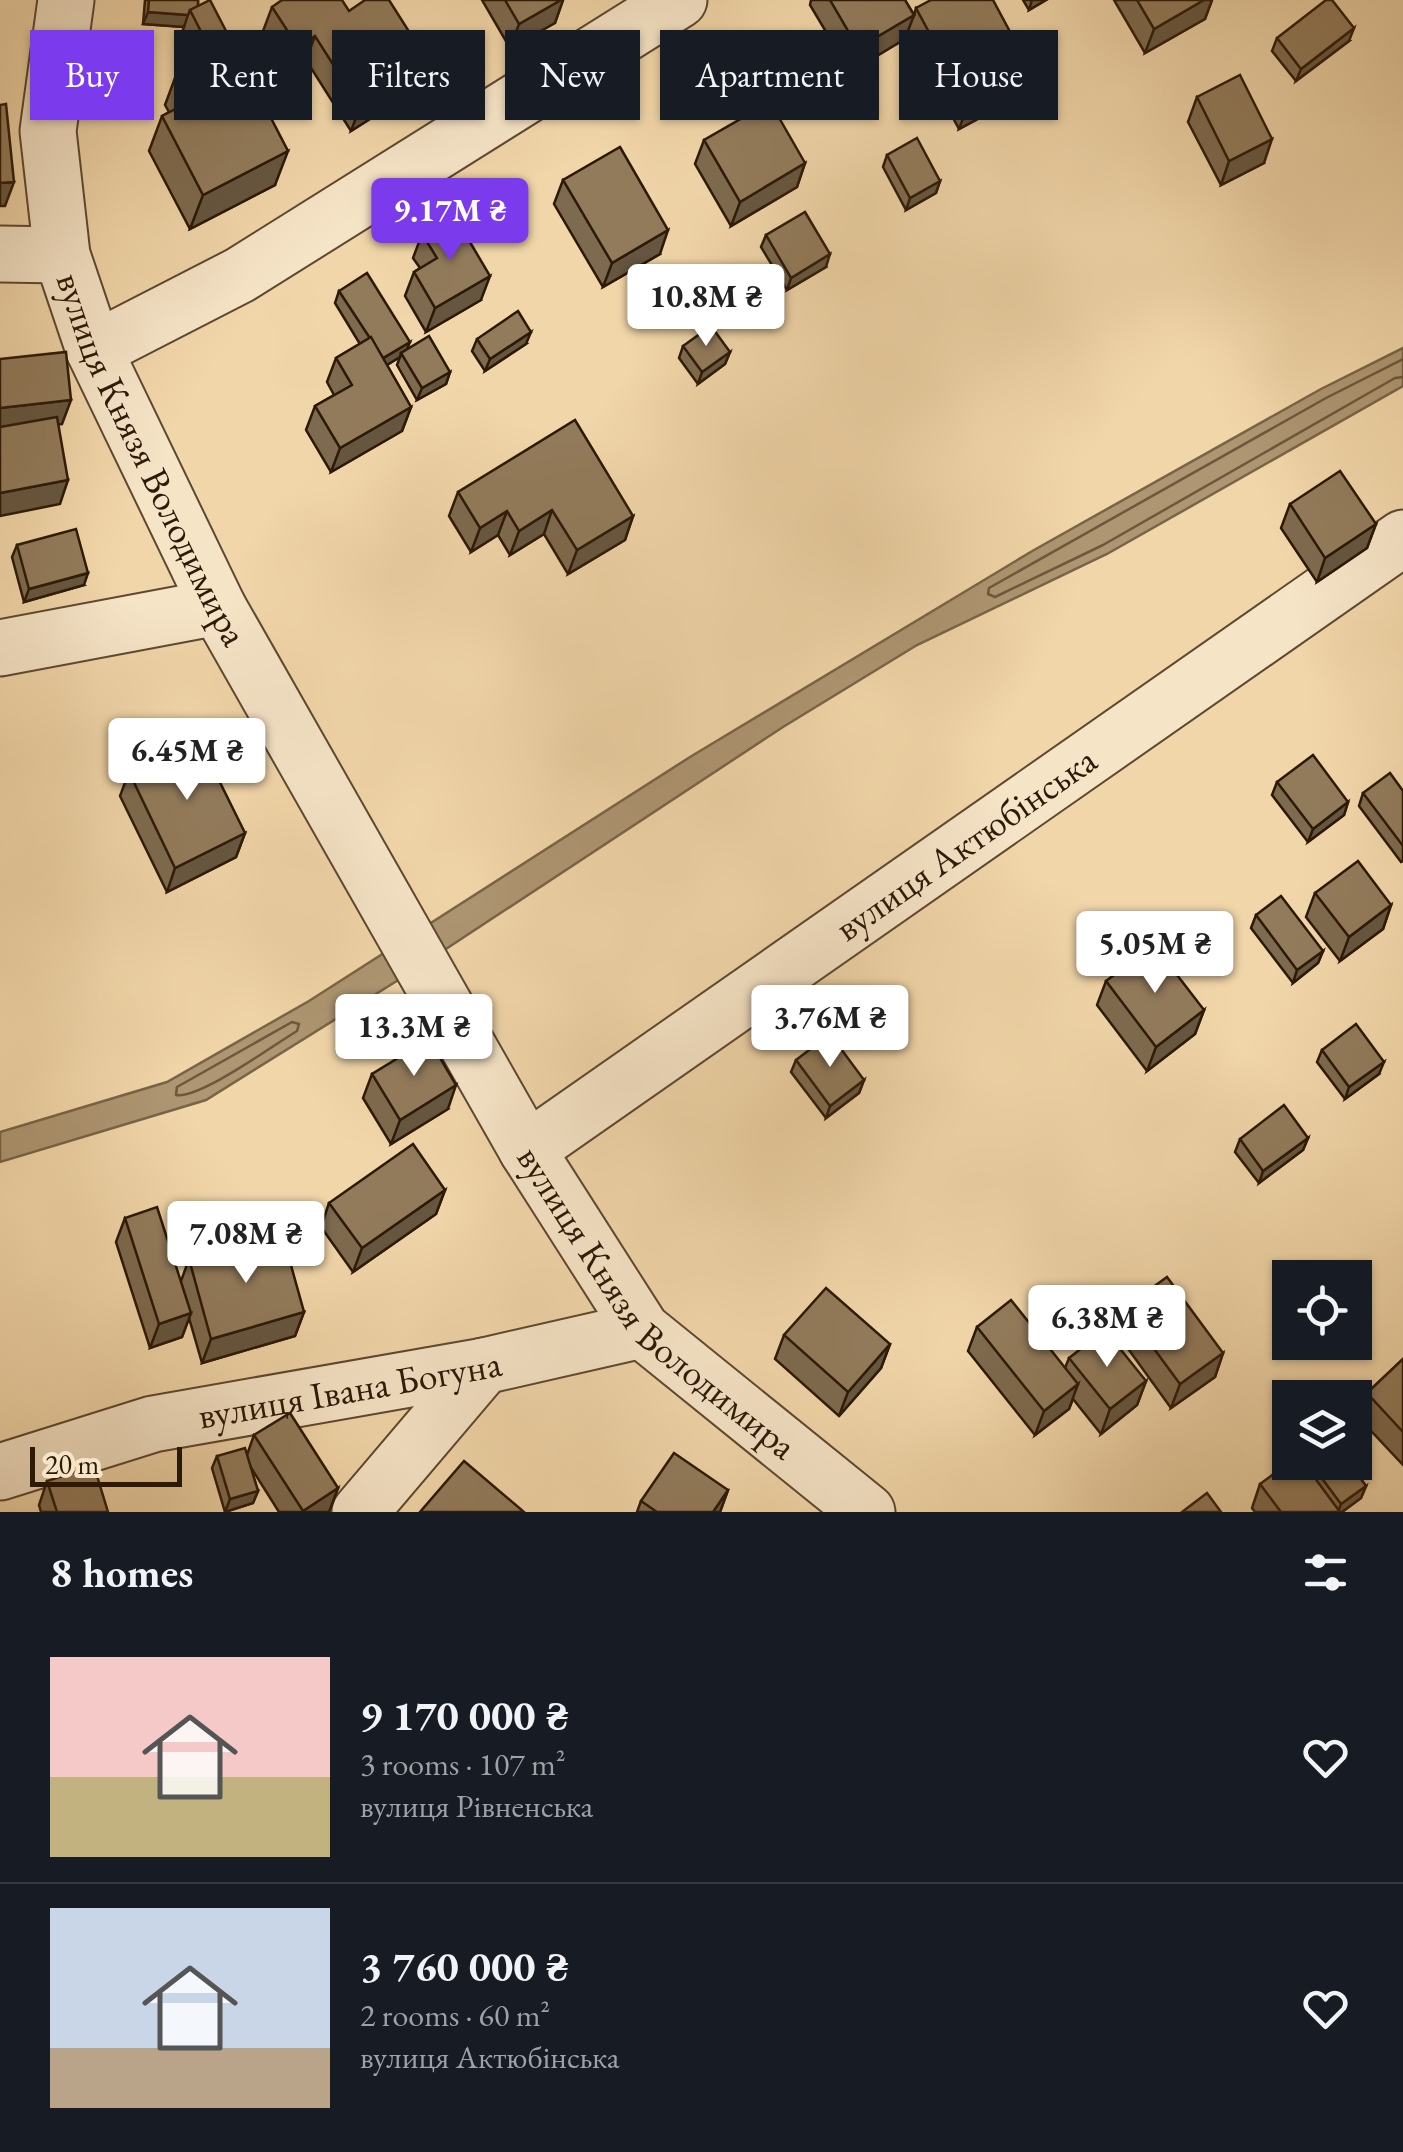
<!DOCTYPE html>
<html lang="en">
<head>
<meta charset="utf-8">
<style>
  body { margin:0; font-family:"EB Garamond",serif; background:#20242c; color:#f1f3f6; height:100vh; display:flex; flex-direction:column; font-size:38px; white-space:nowrap }
  * { box-sizing:border-box; margin:0 }
  p { font-size:32px; color:#9ea1a6 }
  .icon { flex:none; width:55px; height:55px; fill:none; stroke:currentColor; stroke-width:2; stroke-linecap:round; stroke-linejoin:round }
  .map { position:relative; height:1512px; overflow:hidden }
  .panel { display:flex; flex-direction:column; background:#171b24; flex:1 }
  .panel>* { flex:none }
  .guide { position:absolute; left:30px; top:30px; width:1345px; height:90px; display:flex; gap:20px }
  .controls { position:absolute; left:1272px; top:1260px; display:grid; gap:20px }
  .controls a { display:grid; place-items:center; width:100px; height:100px; border-radius:0px; background:#171b24; box-shadow:0 2px 8px #0004; font-size:50px }
  .scale { position:absolute; left:30px; bottom:25px; width:152px; box-sizing:border-box; padding-left:10px; border:5px solid #2c1907; border-top:0; font-size:28px; line-height:35px; white-space:nowrap; color:#2c1907; -webkit-text-stroke:8px #f6e4c7; paint-order:stroke }
  .price { position:absolute; translate:-50% -85px; padding:0 22px; border-radius:10px; background:#fff; color:#222; font-size:32px; line-height:65px; filter:drop-shadow(0 2px 5px #0008) }
  .price::after { content:''; position:absolute; left:50%; top:60px; width:30px; height:22px; margin-left:-15px; background:inherit; clip-path:polygon(0 0,100% 0,50% 100%) }
  .price.on { background:#7c3aed; color:#fff }
  ul { padding:0; list-style:none }
  li { display:flex; align-items:center; gap:30px; height:250px; padding:0 50px }
  li+li { border-top:2px solid #363941 }
  li span { display:grid; place-items:center; flex:none; width:280px; height:200px; border-radius:0px; color:#555 }
  li>.icon { margin-inline-start:auto }
  span .icon { width:120px; height:120px; fill:#fffc; stroke-width:1 }
  li b { font-size:42px }
  h2 { display:flex; justify-content:space-between; align-items:center; height:120px; padding:0 50px; font-size:42px }
  .chip { padding:0 35px; border-radius:0px; background:#171b24; box-shadow:0 2px 8px #0004; font-size:35px; line-height:90px }
  .chip.on { background:#7c3aed; color:#fff }
  .map>svg:first-child { display:block }
  .water { fill:#ae9672; stroke:#7a6447; stroke-width:2.5 }
  .lines { fill:none; stroke-linecap:round; stroke-linejoin:round }
  .shore { stroke:#6d583c; stroke-width:2.5 }
  .street-casing { stroke:#5d4830; stroke-width:59 }
  .street { stroke:#f6e4c7; stroke-width:55 }
  .wall { fill:#7e6a4e; stroke:#2c1907; stroke-width:2.5 }
  .shaded-wall { fill:#665640; stroke:#2c1907; stroke-width:2.5 }
  .building { fill:#927b5b; stroke:#2c1907; stroke-width:2.5 }
  .labels { text-anchor:middle; stroke-width:8; stroke-linejoin:round; paint-order:stroke }
  .street-label { font-size:38px; fill:#2c1907; stroke:#f6e4c7 }
</style>
</head>
<body>
<div class="map">
<svg width="1403" height="1512" viewBox="0 0 1403 1512">
  <rect width="100%" height="100%" fill="#f1d6a9"/>
  <filter id="stains"><feTurbulence type="fractalNoise" baseFrequency=".002" numOctaves="4"/><feColorMatrix values="0 0 0 0 .2 0 0 0 0 .09 0 0 0 0 .02 0 0 0 .5 -.17"/></filter>
  <radialGradient id="worn" r=".72"><stop offset=".6" stop-color="#630" stop-opacity="0"/><stop offset="1" stop-color="#630" stop-opacity=".3"/></radialGradient>
  <path class="water" d="M 1403,348 L 1403,386 L 1107,554 L 917,645 L 783,727 L 408,974 L 206,1100 L 0,1162 L 0,1132 L 167,1082 L 309,1001 L 690,757 L 1034,550 L 1321,389 Z"/>
  <g class="lines">
    <g class="shore">
      <path d="M 1403,359 L 1326,398 L 989,588 L 988,594 L 995,597 L 1103,545 L 1367,394 L 1395,378 L 1403,377"/>
      <path d="M 292,1022 L 299,1024 L 297,1031 C 272,1046 200,1099 176,1095 L 177,1087 Z"/>
    </g>
    <defs>
      <g id="street">
        <path id="s1" d="M 66,0 L 48,131 L 62,255 L 94,350 L 218,607 L 527,1150 L 642,1330 L 867,1512"/>
        <path d="M 0,254 L 62,255"/>
        <path d="M 94,350 L 240,275 L 679,0"/>
        <path d="M 0,648 L 218,607"/>
        <path id="s2" d="M 527,1150 L 1403,538"/>
        <path id="s3" d="M 0,1472 L 153,1424 L 484,1366 L 642,1330"/>
        <path d="M 360,1512 L 484,1366"/>
      </g>
    </defs>
    <use href="#street" class="street-casing"/>
    <use href="#street" class="street"/>
  </g>
  <g class="wall">
    <path d="M 145,0 L 198,0 L 198,7 L 275,185 L 190,229 L 149,151 L 162,116 L 169,112 L 165,105 L 178,70 L 188,65 L 177,45 L 184,27 L 143,24 Z"/>
    <path d="M 482,0 L 563,0 L 555,23 L 510,48 Z"/>
    <path d="M 811,0 L 905,0 L 914,15 L 916,8 L 1022,95 L 959,129 L 907,32 L 905,39 L 850,72 L 810,5 Z"/>
    <path d="M 1023,0 L 1046,0 L 1029,10 Z"/>
    <path d="M 1114,0 L 1212,0 L 1205,19 L 1145,53 Z"/>
    <path d="M 272,7 L 349,11 L 420,87 L 351,131 L 306,60 L 289,71 L 263,31 Z"/>
    <path d="M 1277,38 L 1349,41 L 1296,81 L 1272,51 Z"/>
    <path d="M 1197,97 L 1264,163 L 1221,185 L 1188,122 Z"/>
    <path d="M 704,140 L 805,163 L 797,187 L 731,226 L 695,164 Z"/>
    <path d="M 887,155 L 940,181 L 936,193 L 906,210 L 883,167 Z"/>
    <path d="M 563,180 L 660,254 L 603,287 L 554,204 Z"/>
    <path d="M 422,234 L 481,300 L 426,332 L 405,296 L 414,272 L 420,268 L 413,258 Z"/>
    <path d="M 766,235 L 826,267 L 787,290 L 761,247 Z"/>
    <path d="M 339,291 L 407,349 L 450,372 L 446,384 L 417,400 L 397,365 L 400,357 L 387,365 L 411,407 L 402,431 L 331,472 L 306,430 L 315,406 L 334,395 L 327,382 L 336,358 L 360,344 L 335,303 Z"/>
    <path d="M 477,339 L 526,344 L 485,371 L 472,351 Z"/>
    <path d="M 683,346 L 730,352 L 725,364 L 698,384 L 679,358 Z"/>
    <path d="M 458,492 L 633,516 L 625,540 L 568,574 L 544,534 L 510,555 L 498,535 L 471,552 L 449,516 Z"/>
    <path d="M 1290,504 L 1376,524 L 1367,548 L 1317,582 L 1281,528 Z"/>
    <path d="M 17,545 L 84,585 L 24,602 L 12,557 Z"/>
    <path d="M 129,772 L 245,833 L 236,857 L 167,892 L 120,796 Z"/>
    <path d="M 1277,782 L 1348,802 L 1344,815 L 1308,842 L 1272,795 Z"/>
    <path d="M 1403,791 L 1403,861 L 1401,862 L 1359,806 L 1363,793 Z"/>
    <path d="M 1315,893 L 1391,905 L 1383,929 L 1340,961 L 1306,917 Z"/>
    <path d="M 1256,915 L 1323,951 L 1318,963 L 1293,983 L 1251,928 Z"/>
    <path d="M 1106,981 L 1204,1010 L 1195,1034 L 1147,1071 L 1097,1005 Z"/>
    <path d="M 1322,1050 L 1379,1074 L 1345,1099 L 1317,1062 Z"/>
    <path d="M 796,1060 L 864,1080 L 859,1093 L 826,1118 L 791,1072 Z"/>
    <path d="M 372,1074 L 448,1109 L 391,1144 L 363,1098 Z"/>
    <path d="M 1308,1138 L 1303,1150 L 1259,1183 L 1235,1152 L 1240,1139 Z"/>
    <path d="M 445,1190 L 436,1214 L 353,1272 L 321,1227 L 329,1203 Z"/>
    <path d="M 125,1218 L 181,1281 L 189,1259 L 304,1312 L 295,1336 L 202,1363 L 189,1318 L 182,1337 L 150,1348 L 116,1242 Z"/>
    <path d="M 1124,1308 L 1223,1353 L 1215,1377 L 1171,1408 L 1116,1332 Z"/>
    <path d="M 977,1327 L 1065,1368 L 1069,1358 L 1146,1381 L 1137,1405 L 1101,1434 L 1073,1399 L 1069,1409 L 1035,1435 L 968,1351 Z"/>
    <path d="M 784,1335 L 890,1344 L 881,1368 L 839,1416 L 775,1359 Z"/>
    <path d="M 1403,1359 L 1403,1465 L 1358,1417 L 1367,1393 Z"/>
    <path d="M 254,1435 L 338,1488 L 329,1512 L 279,1512 L 250,1466 L 258,1491 L 253,1503 L 225,1512 L 212,1468 L 217,1456 L 247,1455 Z"/>
    <path d="M 1318,1473 L 1366,1486 L 1361,1498 L 1342,1512 L 1255,1512 L 1252,1508 L 1260,1484 L 1316,1479 Z"/>
    <path d="M 47,1481 L 108,1512 L 41,1512 L 39,1505 Z"/>
    <path d="M 728,1490 L 720,1512 L 637,1512 L 641,1501 Z"/>
  </g>
  <g class="shaded-wall">
    <path d="M 561,0 L 563,0 L 555,23 L 510,48 L 519,24 Z"/>
    <path d="M 1032,0 L 1046,0 L 1029,10 Z"/>
    <path d="M 1204,0 L 1212,0 L 1205,19 L 1145,53 L 1154,29 Z"/>
    <path d="M 148,12 L 188,15 L 184,27 L 143,24 Z"/>
    <path d="M 914,15 L 905,39 L 850,72 L 858,48 Z"/>
    <path d="M 1354,28 L 1349,41 L 1296,81 L 1301,69 Z"/>
    <path d="M 315,36 L 306,60 L 289,71 L 298,47 Z"/>
    <path d="M 429,63 L 420,87 L 351,131 L 360,107 Z"/>
    <path d="M 1031,71 L 1022,95 L 959,129 L 968,105 Z"/>
    <path d="M 1272,139 L 1264,163 L 1221,185 L 1229,161 Z"/>
    <path d="M 288,151 L 275,185 L 190,229 L 203,195 Z"/>
    <path d="M 805,163 L 797,187 L 731,226 L 740,202 Z"/>
    <path d="M 940,181 L 936,193 L 906,210 L 910,198 Z"/>
    <path d="M 14,182 L 5,206 L 0,206 L 0,183 Z"/>
    <path d="M 668,230 L 660,254 L 603,287 L 612,263 Z"/>
    <path d="M 830,254 L 826,267 L 787,290 L 791,278 Z"/>
    <path d="M 490,276 L 481,300 L 426,332 L 435,308 Z"/>
    <path d="M 531,332 L 526,344 L 485,371 L 490,359 Z"/>
    <path d="M 410,342 L 405,354 L 401,353 L 400,357 L 377,371 L 382,359 Z"/>
    <path d="M 730,352 L 725,364 L 698,384 L 702,372 Z"/>
    <path d="M 450,372 L 446,384 L 417,400 L 422,388 Z"/>
    <path d="M 71,400 L 62,424 L 0,431 L 0,408 Z"/>
    <path d="M 411,407 L 402,431 L 331,472 L 340,448 Z"/>
    <path d="M 68,480 L 60,504 L 0,516 L 0,493 Z"/>
    <path d="M 552,510 L 544,534 L 510,555 L 519,531 Z"/>
    <path d="M 507,511 L 498,535 L 471,552 L 480,528 Z"/>
    <path d="M 633,516 L 625,540 L 568,574 L 577,550 Z"/>
    <path d="M 1376,524 L 1367,548 L 1317,582 L 1325,558 Z"/>
    <path d="M 88,573 L 84,585 L 24,602 L 29,589 Z"/>
    <path d="M 1348,802 L 1344,815 L 1308,842 L 1313,829 Z"/>
    <path d="M 245,833 L 236,857 L 167,892 L 175,868 Z"/>
    <path d="M 1391,905 L 1383,929 L 1340,961 L 1349,937 Z"/>
    <path d="M 1323,951 L 1318,963 L 1293,983 L 1297,970 Z"/>
    <path d="M 1204,1010 L 1195,1034 L 1147,1071 L 1156,1047 Z"/>
    <path d="M 1384,1062 L 1379,1074 L 1345,1099 L 1349,1087 Z"/>
    <path d="M 864,1080 L 859,1093 L 826,1118 L 830,1106 Z"/>
    <path d="M 456,1085 L 448,1109 L 391,1144 L 400,1120 Z"/>
    <path d="M 1308,1138 L 1303,1150 L 1259,1183 L 1263,1171 Z"/>
    <path d="M 445,1190 L 436,1214 L 353,1272 L 362,1248 Z"/>
    <path d="M 304,1312 L 295,1336 L 202,1363 L 211,1339 Z"/>
    <path d="M 191,1313 L 182,1337 L 150,1348 L 159,1324 Z"/>
    <path d="M 890,1344 L 881,1368 L 839,1416 L 848,1392 Z"/>
    <path d="M 1223,1353 L 1215,1377 L 1171,1408 L 1180,1384 Z"/>
    <path d="M 1146,1381 L 1137,1405 L 1101,1434 L 1110,1409 Z"/>
    <path d="M 1078,1384 L 1069,1409 L 1035,1435 L 1044,1411 Z"/>
    <path d="M 1366,1486 L 1361,1498 L 1342,1512 L 1338,1512 L 1341,1504 Z"/>
    <path d="M 338,1488 L 329,1512 L 302,1512 L 303,1511 Z"/>
    <path d="M 728,1490 L 720,1512 L 713,1512 Z"/>
    <path d="M 258,1491 L 253,1503 L 225,1512 L 230,1499 Z"/>
  </g>
  <g class="building">
    <path d="M 149,0 L 198,0 L 198,7 L 190,10 L 188,15 L 148,12 Z"/>
    <path d="M 210,0 L 288,151 L 203,195 L 162,116 L 193,100 L 178,70 L 212,53 L 190,10 Z"/>
    <path d="M 282,0 L 342,0 L 349,11 L 365,0 L 389,0 L 429,63 L 360,107 L 315,36 L 298,47 L 272,7 Z"/>
    <path d="M 505,0 L 561,0 L 519,24 Z"/>
    <path d="M 830,0 L 905,0 L 914,15 L 858,48 Z"/>
    <path d="M 931,0 L 993,0 L 1031,71 L 968,105 L 916,8 Z"/>
    <path d="M 1137,0 L 1204,0 L 1154,29 Z"/>
    <path d="M 1326,0 L 1332,0 L 1354,28 L 1301,69 L 1277,38 Z"/>
    <path d="M 1240,75 L 1272,139 L 1229,161 L 1197,97 Z"/>
    <path d="M 770,102 L 805,163 L 740,202 L 704,140 Z"/>
    <path d="M 6,104 L 14,182 L 0,183 L 0,105 Z"/>
    <path d="M 917,138 L 940,181 L 910,198 L 887,155 Z"/>
    <path d="M 620,147 L 668,230 L 612,263 L 563,180 Z"/>
    <path d="M 805,212 L 830,254 L 791,278 L 766,235 Z"/>
    <path d="M 454,215 L 490,276 L 435,308 L 414,272 L 437,258 L 422,234 Z"/>
    <path d="M 367,273 L 410,342 L 383,358 L 339,291 Z"/>
    <path d="M 518,311 L 531,332 L 490,359 L 477,339 Z"/>
    <path d="M 711,326 L 730,352 L 702,372 L 683,346 Z"/>
    <path d="M 429,336 L 450,372 L 422,388 L 401,353 Z"/>
    <path d="M 371,337 L 411,407 L 340,448 L 315,406 L 352,385 L 336,358 Z"/>
    <path d="M 66,352 L 71,400 L 0,408 L 0,359 Z"/>
    <path d="M 57,417 L 68,480 L 0,493 L 0,427 Z"/>
    <path d="M 575,420 L 633,516 L 577,550 L 552,510 L 519,531 L 507,511 L 480,528 L 458,492 Z"/>
    <path d="M 1340,471 L 1376,524 L 1325,558 L 1290,504 Z"/>
    <path d="M 76,529 L 88,573 L 29,589 L 17,545 Z"/>
    <path d="M 198,738 L 245,833 L 175,868 L 129,772 Z"/>
    <path d="M 1313,755 L 1348,802 L 1313,829 L 1277,782 Z"/>
    <path d="M 1390,773 L 1403,791 L 1403,846 L 1363,793 Z"/>
    <path d="M 1358,861 L 1391,905 L 1349,937 L 1315,893 Z"/>
    <path d="M 1281,896 L 1323,951 L 1297,970 L 1256,915 Z"/>
    <path d="M 1154,945 L 1204,1010 L 1156,1047 L 1106,981 Z"/>
    <path d="M 1356,1024 L 1384,1062 L 1349,1087 L 1322,1050 Z"/>
    <path d="M 830,1034 L 864,1080 L 830,1106 L 796,1060 Z"/>
    <path d="M 429,1039 L 456,1085 L 400,1120 L 372,1074 Z"/>
    <path d="M 1284,1105 L 1308,1138 L 1263,1171 L 1240,1139 Z"/>
    <path d="M 413,1144 L 445,1190 L 362,1248 L 329,1203 Z"/>
    <path d="M 157,1207 L 191,1313 L 159,1324 L 125,1218 Z"/>
    <path d="M 282,1233 L 304,1312 L 211,1339 L 189,1259 Z"/>
    <path d="M 1167,1277 L 1223,1353 L 1180,1384 L 1124,1308 Z"/>
    <path d="M 826,1288 L 890,1344 L 848,1392 L 784,1335 Z"/>
    <path d="M 1011,1300 L 1078,1384 L 1044,1411 L 977,1327 Z"/>
    <path d="M 1105,1330 L 1146,1381 L 1110,1409 L 1069,1358 Z"/>
    <path d="M 1403,1359 L 1403,1432 L 1367,1393 Z"/>
    <path d="M 290,1413 L 338,1488 L 303,1511 L 254,1435 Z"/>
    <path d="M 245,1448 L 258,1491 L 230,1499 L 217,1456 Z"/>
    <path d="M 674,1453 L 728,1490 L 713,1512 L 657,1512 L 641,1501 Z"/>
    <path d="M 464,1461 L 524,1512 L 420,1512 Z"/>
    <path d="M 1290,1462 L 1303,1462 L 1340,1512 L 1281,1512 L 1260,1484 Z"/>
    <path d="M 1332,1462 L 1349,1462 L 1366,1486 L 1341,1504 L 1318,1473 Z"/>
    <path d="M 94,1466 L 108,1512 L 57,1512 L 47,1481 Z"/>
    <path d="M 1207,1493 L 1221,1512 L 1182,1512 Z"/>
  </g>
  <g class="labels">
    <g class="street-label">
      <text dy="13" stroke="none"><textPath href="#s1" startOffset="480">вулиця Князя Володимира</textPath></text>
      <text dy="13" stroke="none"><textPath href="#s2" startOffset="535">вулиця Актюбінська</textPath></text>
      <text dy="13" stroke="none"><textPath href="#s1" startOffset="1470">вулиця Князя Володимира</textPath></text>
      <text dy="13" stroke="none"><textPath href="#s3" startOffset="360">вулиця Івана Богуна</textPath></text>
    </g>
  </g>
  <rect width="100%" height="100%" filter="url(#stains)"/>
  <rect width="100%" height="100%" fill="url(#worn)"/>
</svg>
<div class="controls">
<a><svg class="icon" aria-label="locate" viewBox="0 0 24 24"><circle cx="12" cy="12" r="6"/><path d="M12 2v4M12 18v4M2 12h4M18 12h4"/></svg></a>
<a><svg class="icon" aria-label="layers" viewBox="0 0 24 24"><path d="M12 4l9 5-9 5-9-5zM3 14l9 5 9-5"/></svg></a>
</div>
<div class="scale">20 m</div>
<b class="price on" style="left:450px;top:263px">9.17M ₴</b>
<b class="price" style="left:706px;top:349px">10.8M ₴</b>
<b class="price" style="left:187px;top:803px">6.45M ₴</b>
<b class="price" style="left:1155px;top:996px">5.05M ₴</b>
<b class="price" style="left:830px;top:1070px">3.76M ₴</b>
<b class="price" style="left:414px;top:1079px">13.3M ₴</b>
<b class="price" style="left:246px;top:1286px">7.08M ₴</b>
<b class="price" style="left:1107px;top:1370px">6.38M ₴</b>
<div class="guide">
<a class="chip on">Buy</a>
<a class="chip">Rent</a>
<a class="chip">Filters</a>
<a class="chip">New</a>
<a class="chip">Apartment</a>
<a class="chip">House</a>
</div>
</div>
<section class="panel">
<h2>8 homes<svg class="icon" aria-label="filters" viewBox="0 0 24 24"><path d="M4 7h16M4 17h16"/><circle cx="9" cy="7" r="2"/><circle cx="15" cy="17" r="2"/></svg></h2>
<ul>
<li><span style="background:linear-gradient(#f6c9c9 60%,#c2b280 0)"><svg class="icon" aria-label="home" viewBox="0 0 24 24"><path d="M3 11l9-7 9 7M6 9v11h12V9"/></svg></span><div><b>9 170 000 ₴</b><p>3 rooms · 107 m²</p><p>вулиця Рівненська</p></div><svg class="icon" aria-label="heart" viewBox="0 0 24 24"><path d="M12 20l-8-8c-3-5 5-10 8-4 3-6 11-1 8 4z"/></svg></li>
<li><span style="background:linear-gradient(#c9d6e8 70%,#b9a48a 0)"><svg class="icon" aria-label="home" viewBox="0 0 24 24"><path d="M3 11l9-7 9 7M6 9v11h12V9"/></svg></span><div><b>3 760 000 ₴</b><p>2 rooms · 60 m²</p><p>вулиця Актюбінська</p></div><svg class="icon" aria-label="heart" viewBox="0 0 24 24"><path d="M12 20l-8-8c-3-5 5-10 8-4 3-6 11-1 8 4z"/></svg></li>
</ul>
</section>
</body>
</html>
